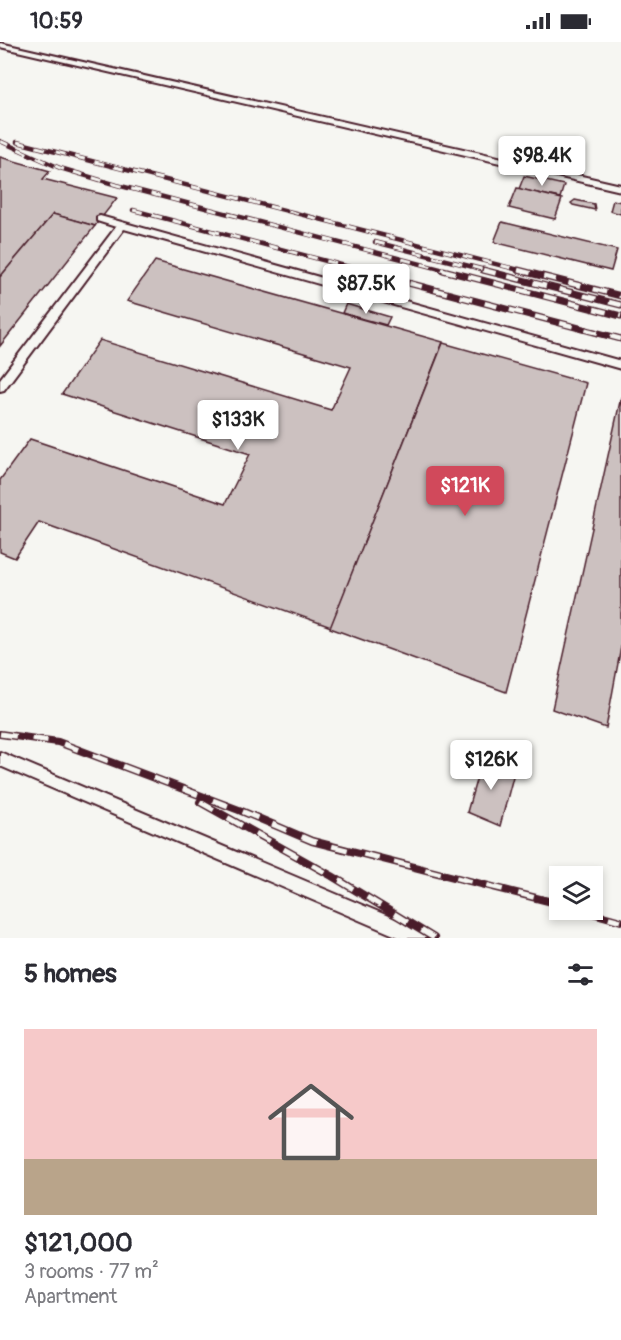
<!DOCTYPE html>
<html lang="en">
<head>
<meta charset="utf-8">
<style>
  body { margin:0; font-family:Pangolin,sans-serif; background:#f2f2f3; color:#2b2b33; height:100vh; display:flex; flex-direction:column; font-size:22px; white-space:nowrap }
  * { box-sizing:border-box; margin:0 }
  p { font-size:20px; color:#7c7c81 }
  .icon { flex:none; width:33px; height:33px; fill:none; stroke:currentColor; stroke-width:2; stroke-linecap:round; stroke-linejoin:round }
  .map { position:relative; height:896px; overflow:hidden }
  .side { display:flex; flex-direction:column; background:#fff; flex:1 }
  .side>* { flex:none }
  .fabs { position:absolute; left:549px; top:824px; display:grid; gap:12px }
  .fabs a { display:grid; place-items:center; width:54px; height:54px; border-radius:0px; background:#fff; box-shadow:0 3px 9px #0003; font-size:30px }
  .price { position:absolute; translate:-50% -51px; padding:0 14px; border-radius:6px; background:#fff; color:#222; font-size:20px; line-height:39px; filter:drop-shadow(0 2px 3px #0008) }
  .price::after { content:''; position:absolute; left:50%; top:36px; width:18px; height:14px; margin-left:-9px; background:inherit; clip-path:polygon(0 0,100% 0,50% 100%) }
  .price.active { background:#d1495b; color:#fff }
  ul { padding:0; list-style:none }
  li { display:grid; align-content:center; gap:12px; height:318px; padding:0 24px }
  li span { display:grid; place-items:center; height:186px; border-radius:0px; color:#555 }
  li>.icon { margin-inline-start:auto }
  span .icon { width:108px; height:108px; fill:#fffc; stroke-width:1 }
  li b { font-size:26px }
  h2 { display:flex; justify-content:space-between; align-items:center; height:72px; padding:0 24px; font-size:26px }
  .status { display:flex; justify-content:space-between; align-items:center; height:42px; padding:0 30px; background:#fff; direction:ltr }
  .status svg { height:16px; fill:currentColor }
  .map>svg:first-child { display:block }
  .building { fill:#ccc1c0; stroke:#4a1f2b; stroke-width:1.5 }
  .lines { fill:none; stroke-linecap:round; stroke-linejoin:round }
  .lane-casing { stroke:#4a1f2b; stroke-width:4 }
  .lane { fill:#f6f6f2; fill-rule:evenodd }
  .rail-far2-casing { stroke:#4a1f2b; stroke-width:4.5 }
  .rail-far1-casing { stroke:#4a1f2b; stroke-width:7 }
  .rail-casing { stroke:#4a1f2b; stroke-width:8 }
  .rail-far2 { stroke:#f6f6f2; stroke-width:3; stroke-dasharray:10; stroke-linecap:butt }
  .rail-far1 { stroke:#f6f6f2; stroke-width:4.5; stroke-dasharray:13; stroke-linecap:butt }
  .rail { stroke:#f6f6f2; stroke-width:5; stroke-dasharray:16; stroke-linecap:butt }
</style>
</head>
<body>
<div class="status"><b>10:59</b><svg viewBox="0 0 49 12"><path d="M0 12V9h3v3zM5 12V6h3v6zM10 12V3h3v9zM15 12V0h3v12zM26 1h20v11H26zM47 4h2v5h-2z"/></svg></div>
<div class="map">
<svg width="621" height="896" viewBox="0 0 621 896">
  <rect width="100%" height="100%" fill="#f6f6f2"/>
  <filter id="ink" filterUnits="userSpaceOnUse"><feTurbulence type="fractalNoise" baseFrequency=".0167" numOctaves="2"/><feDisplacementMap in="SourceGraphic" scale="12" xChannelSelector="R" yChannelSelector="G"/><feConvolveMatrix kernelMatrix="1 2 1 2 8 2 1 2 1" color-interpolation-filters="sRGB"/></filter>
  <g filter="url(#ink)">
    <g class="building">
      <path d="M 0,115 L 50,129 L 43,137 L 117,156 L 95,184 L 53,172 L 0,235 Z"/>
      <path d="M 524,134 L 564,143 L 560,156 L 519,147 Z"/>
      <path d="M 517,146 L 562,157 L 555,177 L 509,166 Z"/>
      <path d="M 575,158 L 594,162 L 595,168 L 573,163 L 571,161 Z"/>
      <path d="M 613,158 L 621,160 L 621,172 L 610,169 Z"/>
      <path d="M 53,172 L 95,184 L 0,304 L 0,235 Z"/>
      <path d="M 502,180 L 617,208 L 611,229 L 494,200 Z"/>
      <path d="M 155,219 L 443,300 L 331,585 L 39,480 L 15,516 L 0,510 L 0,438 L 30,397 L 225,462 L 250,412 L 62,352 L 100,298 L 331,368 L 351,325 L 127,259 Z"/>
      <path d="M 346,262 L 390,275 L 386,283 L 342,271 Z"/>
      <path d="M 443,301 L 586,341 L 506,650 L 330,586 Z"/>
      <path d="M 621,355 L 621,605 L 606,686 L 552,667 Z"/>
      <path d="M 483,714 L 515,727 L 500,784 L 467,770 Z"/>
    </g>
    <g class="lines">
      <defs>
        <g id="lane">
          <path d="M 0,1 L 621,143 L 621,149 L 0,5 Z"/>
          <path d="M 100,174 L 621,319 L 621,327 L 124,187 L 4,348 L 0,349 L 0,337 L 116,185 L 97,179 L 97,175 Z"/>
          <path d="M 0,710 L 426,890 L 428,896 L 401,896 L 0,724 Z"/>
        </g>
      </defs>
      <use href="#lane" class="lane-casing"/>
      <use href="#lane" class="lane"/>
      <defs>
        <g id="rail-far2">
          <path d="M 0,99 L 60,126 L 117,143 L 448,229"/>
          <path d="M 17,100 L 523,229"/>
          <path d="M 133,168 L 364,229"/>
          <path d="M 375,200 L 489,229"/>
        </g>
        <g id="rail-far1">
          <path d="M 359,228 L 621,297"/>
          <path d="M 443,228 L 621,274"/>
          <path d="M 483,228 L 621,263"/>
          <path d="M 518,228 L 621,254"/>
        </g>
        <g id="rail">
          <path d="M 0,692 L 58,700 L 239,768 L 312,799 L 560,862"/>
          <path d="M 200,760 L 332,834 L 434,896"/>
          <path d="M 578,867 L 621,879"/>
        </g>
      </defs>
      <use href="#rail-far2" class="rail-far2-casing"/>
      <use href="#rail-far1" class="rail-far1-casing"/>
      <use href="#rail" class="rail-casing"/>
      <use href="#rail-far2" class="rail-far2"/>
      <use href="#rail-far1" class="rail-far1"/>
      <use href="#rail" class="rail"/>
    </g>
  </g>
</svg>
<div class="fabs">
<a><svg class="icon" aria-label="layers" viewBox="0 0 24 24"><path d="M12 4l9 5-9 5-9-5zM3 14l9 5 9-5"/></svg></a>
</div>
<b class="price" style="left:542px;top:145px">$98.4K</b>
<b class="price" style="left:366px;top:273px">$87.5K</b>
<b class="price" style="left:238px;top:409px">$133K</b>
<b class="price active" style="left:465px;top:475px">$121K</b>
<b class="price" style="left:491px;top:749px">$126K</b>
</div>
<section class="side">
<h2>5 homes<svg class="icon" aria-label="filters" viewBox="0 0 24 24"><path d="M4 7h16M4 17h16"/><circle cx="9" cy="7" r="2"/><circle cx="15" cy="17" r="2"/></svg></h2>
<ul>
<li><span style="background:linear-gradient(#f6c9c9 70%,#b9a48a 0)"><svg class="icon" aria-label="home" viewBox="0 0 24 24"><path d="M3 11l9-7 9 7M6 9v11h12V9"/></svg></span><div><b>$121,000</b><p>3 rooms · 77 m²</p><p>Apartment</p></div></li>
</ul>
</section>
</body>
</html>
